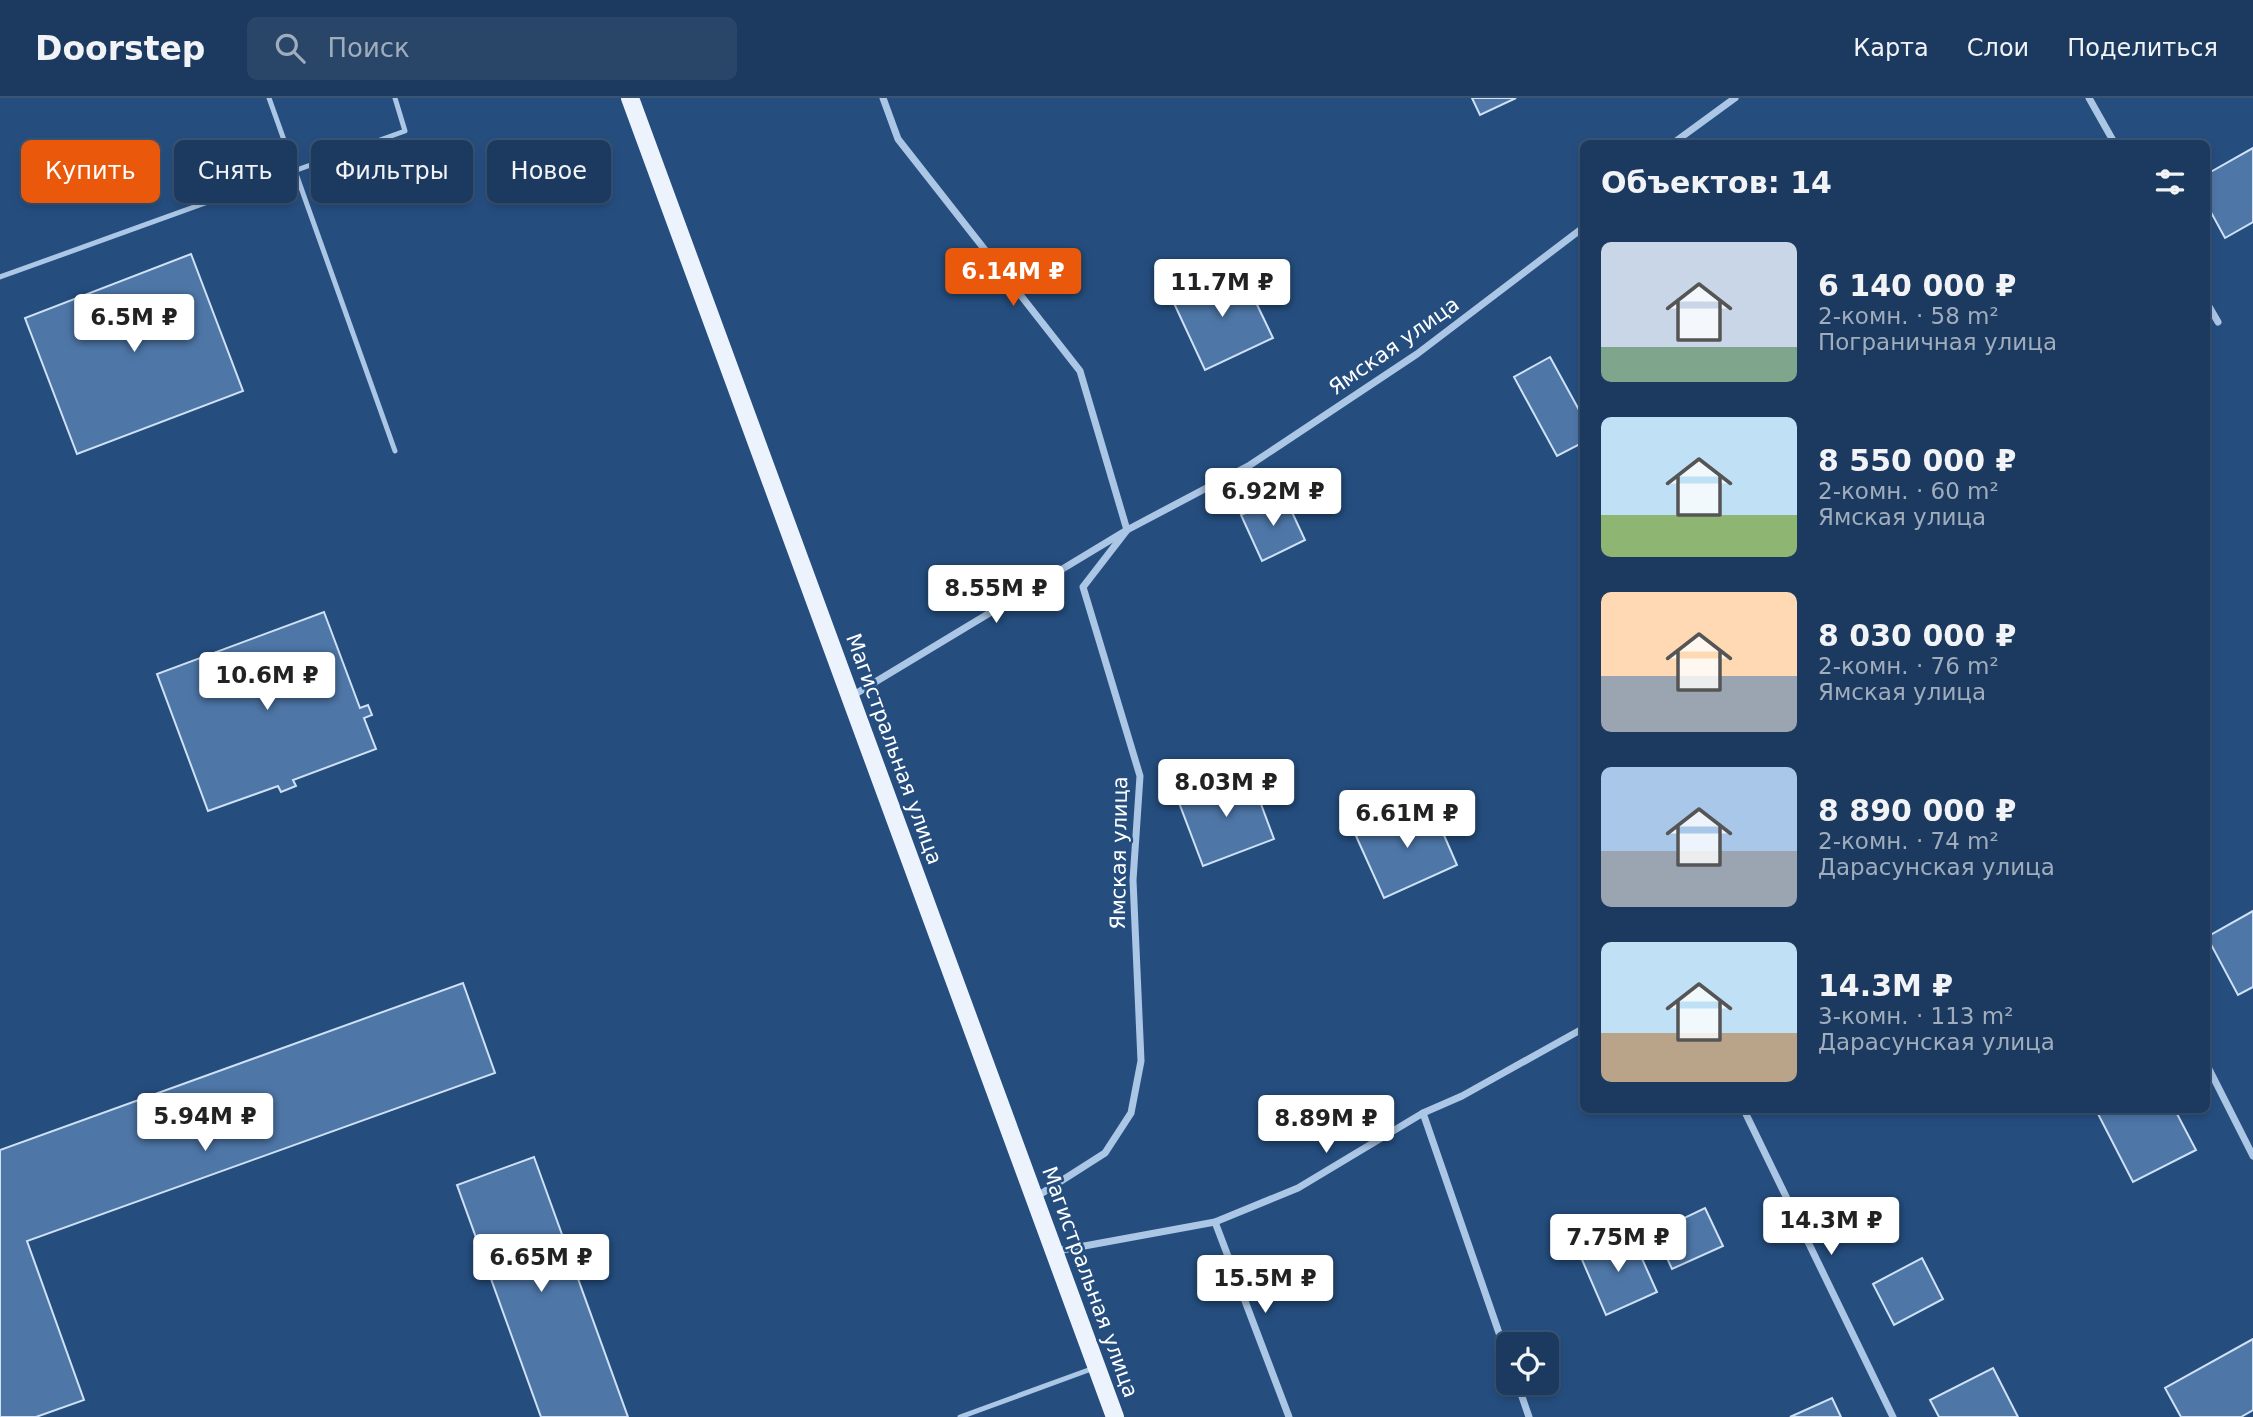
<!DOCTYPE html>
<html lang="ru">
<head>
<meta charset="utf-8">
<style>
  body { margin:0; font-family:"DejaVu Sans",sans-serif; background:#294568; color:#f1f3f6; height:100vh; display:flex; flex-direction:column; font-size:26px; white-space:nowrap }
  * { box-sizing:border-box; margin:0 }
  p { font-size:23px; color:#a0adbd }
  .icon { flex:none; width:38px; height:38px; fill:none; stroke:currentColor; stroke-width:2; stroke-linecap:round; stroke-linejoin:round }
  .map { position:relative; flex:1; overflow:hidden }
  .panel { position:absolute; left:1580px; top:42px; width:630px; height:973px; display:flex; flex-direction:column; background:#1c3a5f; border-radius:10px; box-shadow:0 4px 10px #0003,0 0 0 2px #3a5474 }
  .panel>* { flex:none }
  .guide { position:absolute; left:21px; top:42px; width:665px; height:63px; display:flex; gap:14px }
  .fabs { position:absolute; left:1496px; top:1234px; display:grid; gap:14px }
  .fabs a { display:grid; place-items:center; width:63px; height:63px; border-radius:10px; background:#1c3a5f; box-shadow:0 4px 10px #0003,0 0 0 2px #3a5474; font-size:35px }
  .price { position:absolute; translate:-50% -60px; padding:0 16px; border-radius:7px; background:#fff; color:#222; font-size:23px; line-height:46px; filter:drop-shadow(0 2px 4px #0008) }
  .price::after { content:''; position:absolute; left:50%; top:42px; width:21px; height:16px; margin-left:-10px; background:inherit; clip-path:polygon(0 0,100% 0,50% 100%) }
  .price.active { background:#ea580c; color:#fff }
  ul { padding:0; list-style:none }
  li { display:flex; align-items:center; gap:21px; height:175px; padding:0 21px }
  li span { display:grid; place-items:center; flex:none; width:196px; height:140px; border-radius:10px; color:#555 }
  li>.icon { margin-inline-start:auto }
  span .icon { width:84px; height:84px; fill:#fffc; stroke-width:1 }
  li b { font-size:30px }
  h2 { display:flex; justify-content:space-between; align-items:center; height:84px; padding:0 21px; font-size:30px }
  .pill { padding:0 24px; border-radius:10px; background:#1c3a5f; box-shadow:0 4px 10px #0003,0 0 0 2px #3a5474; font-size:24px; line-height:63px }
  .pill.active { background:#ea580c; color:#fff }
  header { display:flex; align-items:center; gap:42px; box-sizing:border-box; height:98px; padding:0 35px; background:#1c3a5f; border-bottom:2px solid #3a5474 }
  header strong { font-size:33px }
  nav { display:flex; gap:38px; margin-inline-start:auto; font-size:24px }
  .search { width:490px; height:63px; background:#294568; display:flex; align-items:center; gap:18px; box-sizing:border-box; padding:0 24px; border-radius:10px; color:#a0adbd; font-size:26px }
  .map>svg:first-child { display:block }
  .building { fill:#4e77a8; stroke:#cfe1f5; stroke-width:2 }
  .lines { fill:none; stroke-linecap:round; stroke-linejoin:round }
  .service { stroke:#acc7e6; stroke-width:5 }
  .minor { stroke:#acc7e6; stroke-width:7 }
  .primary { stroke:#edf3fd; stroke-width:18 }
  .labels { text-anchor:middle; stroke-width:5; stroke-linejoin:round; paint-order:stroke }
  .street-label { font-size:21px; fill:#fff; stroke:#254e7f }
</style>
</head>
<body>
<header>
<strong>Doorstep</strong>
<div class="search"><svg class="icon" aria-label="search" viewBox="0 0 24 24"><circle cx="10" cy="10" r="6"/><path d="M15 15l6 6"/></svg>Поиск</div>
<nav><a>Карта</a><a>Слои</a><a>Поделиться</a></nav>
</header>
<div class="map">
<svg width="2253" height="1319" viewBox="0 0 2253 1319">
  <rect width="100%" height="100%" fill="#254e7f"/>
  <g class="building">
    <path d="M 1472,0 L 1516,0 L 1480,17 Z"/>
    <path d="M 2253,50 L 2253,124 L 2225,140 L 2207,107 L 2207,76 Z"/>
    <path d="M 191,156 L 243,293 L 77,356 L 25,220 Z"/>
    <path d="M 1239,169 L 1273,240 L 1205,272 L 1172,201 Z"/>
    <path d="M 1550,259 L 1584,321 L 1584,344 L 1557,358 L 1514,279 Z"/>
    <path d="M 1284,397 L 1305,442 L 1262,463 L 1241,417 Z"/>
    <path d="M 324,514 L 360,610 L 368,607 L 372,617 L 364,620 L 376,651 L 293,682 L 296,688 L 281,694 L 278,688 L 208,713 L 157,576 Z"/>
    <path d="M 1249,674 L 1274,741 L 1203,768 L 1178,702 Z"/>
    <path d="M 1430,705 L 1457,767 L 1384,800 L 1356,738 Z"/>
    <path d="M 2253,813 L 2253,889 L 2238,897 L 2207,839 Z"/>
    <path d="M 463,885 L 495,975 L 27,1143 L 84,1302 L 36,1319 L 0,1319 L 0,1052 Z"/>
    <path d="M 2096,1012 L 2175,1012 L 2196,1052 L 2133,1084 Z"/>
    <path d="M 534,1059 L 628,1319 L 541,1319 L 457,1087 Z"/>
    <path d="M 1705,1110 L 1723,1148 L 1672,1171 L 1655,1134 Z"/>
    <path d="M 1630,1134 L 1657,1194 L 1606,1217 L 1580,1157 Z"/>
    <path d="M 1922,1160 L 1943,1201 L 1894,1227 L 1873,1186 Z"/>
    <path d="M 2253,1241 L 2253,1312 L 2241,1319 L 2181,1319 L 2165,1290 Z"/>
    <path d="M 1993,1270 L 2018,1319 L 1939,1319 L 1930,1302 Z"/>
    <path d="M 1832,1300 L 1841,1319 L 1790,1319 Z"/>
  </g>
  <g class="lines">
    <g class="service">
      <path d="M 269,0 L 395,353"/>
      <path d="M 0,179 L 405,33 L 395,0"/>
      <path d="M 960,1319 L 1094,1270"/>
    </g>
    <g class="minor">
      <path d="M 2089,0 L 2115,46"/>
      <path d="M 1672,46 L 1735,0"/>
      <path d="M 2207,205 L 2218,224"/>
      <path d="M 852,598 L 1127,432 L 1080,273 L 898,41 L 883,0"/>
      <path d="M 2207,967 L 2253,1058"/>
      <path d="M 1744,1012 L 1893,1319"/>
      <path d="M 1423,1015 L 1508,1261"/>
      <path d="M 1036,1099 L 1105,1055 L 1131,1015 L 1141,963 L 1133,782 L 1140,678 L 1083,489 L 1127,432 L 1250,367 L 1417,256 L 1584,129"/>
      <path d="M 1215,1124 L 1289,1319"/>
      <path d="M 1057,1153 L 1215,1124 L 1298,1090 L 1423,1015 L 1462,998 L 1584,930"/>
      <path d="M 1517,1284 L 1529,1319"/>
    </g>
    <path class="primary" d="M 630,0 L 1115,1319"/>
  </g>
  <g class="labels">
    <g class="street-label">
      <text transform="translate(1394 248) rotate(-35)" y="7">Ямская улица</text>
      <text transform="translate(894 651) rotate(70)" y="7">Магистральная улица</text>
      <text transform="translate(1119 755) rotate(-89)" y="7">Ямская улица</text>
      <text transform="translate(1090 1184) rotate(70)" y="7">Магистральная улица</text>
    </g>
  </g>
</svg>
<div class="fabs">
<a><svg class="icon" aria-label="locate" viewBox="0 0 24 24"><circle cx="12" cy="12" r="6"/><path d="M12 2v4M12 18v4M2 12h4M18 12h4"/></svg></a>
</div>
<b class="price active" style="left:1013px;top:210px">6.14M ₽</b>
<b class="price" style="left:1222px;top:221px">11.7M ₽</b>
<b class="price" style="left:134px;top:256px">6.5M ₽</b>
<b class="price" style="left:1273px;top:430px">6.92M ₽</b>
<b class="price" style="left:996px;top:527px">8.55M ₽</b>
<b class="price" style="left:267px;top:614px">10.6M ₽</b>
<b class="price" style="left:1226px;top:721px">8.03M ₽</b>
<b class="price" style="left:1407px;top:752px">6.61M ₽</b>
<b class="price" style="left:205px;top:1055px">5.94M ₽</b>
<b class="price" style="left:1326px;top:1057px">8.89M ₽</b>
<b class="price" style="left:1831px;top:1159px">14.3M ₽</b>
<b class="price" style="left:1618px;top:1176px">7.75M ₽</b>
<b class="price" style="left:541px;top:1196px">6.65M ₽</b>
<b class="price" style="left:1265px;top:1217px">15.5M ₽</b>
<div class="guide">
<a class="pill active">Купить</a>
<a class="pill">Снять</a>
<a class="pill">Фильтры</a>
<a class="pill">Новое</a>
</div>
<section class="panel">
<h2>Объектов: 14<svg class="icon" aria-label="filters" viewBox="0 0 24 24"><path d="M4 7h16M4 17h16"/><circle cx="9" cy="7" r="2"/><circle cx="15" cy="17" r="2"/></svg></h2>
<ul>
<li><span style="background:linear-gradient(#c9d6e8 75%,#7fa58c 0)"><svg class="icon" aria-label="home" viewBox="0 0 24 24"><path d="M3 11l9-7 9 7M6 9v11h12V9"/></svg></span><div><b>6 140 000 ₽</b><p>2-комн. · 58 m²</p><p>Пограничная улица</p></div></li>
<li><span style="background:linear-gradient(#bfe0f5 70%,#8fb573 0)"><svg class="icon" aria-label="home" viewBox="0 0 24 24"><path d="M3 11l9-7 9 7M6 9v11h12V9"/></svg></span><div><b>8 550 000 ₽</b><p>2-комн. · 60 m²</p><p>Ямская улица</p></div></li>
<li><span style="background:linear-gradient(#ffd9b3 60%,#9aa5b1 0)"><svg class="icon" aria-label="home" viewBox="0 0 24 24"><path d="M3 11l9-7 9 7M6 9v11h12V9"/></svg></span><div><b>8 030 000 ₽</b><p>2-комн. · 76 m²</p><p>Ямская улица</p></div></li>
<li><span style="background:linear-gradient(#a9c7e8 60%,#9aa5b1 0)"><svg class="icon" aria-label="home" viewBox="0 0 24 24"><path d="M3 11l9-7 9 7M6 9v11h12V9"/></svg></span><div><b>8 890 000 ₽</b><p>2-комн. · 74 m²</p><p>Дарасунская улица</p></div></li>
<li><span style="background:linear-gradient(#bfe0f5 65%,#b9a48a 0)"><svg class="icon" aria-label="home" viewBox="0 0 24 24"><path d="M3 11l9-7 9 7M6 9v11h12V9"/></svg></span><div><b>14.3M ₽</b><p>3-комн. · 113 m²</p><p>Дарасунская улица</p></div></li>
</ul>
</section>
</div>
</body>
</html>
